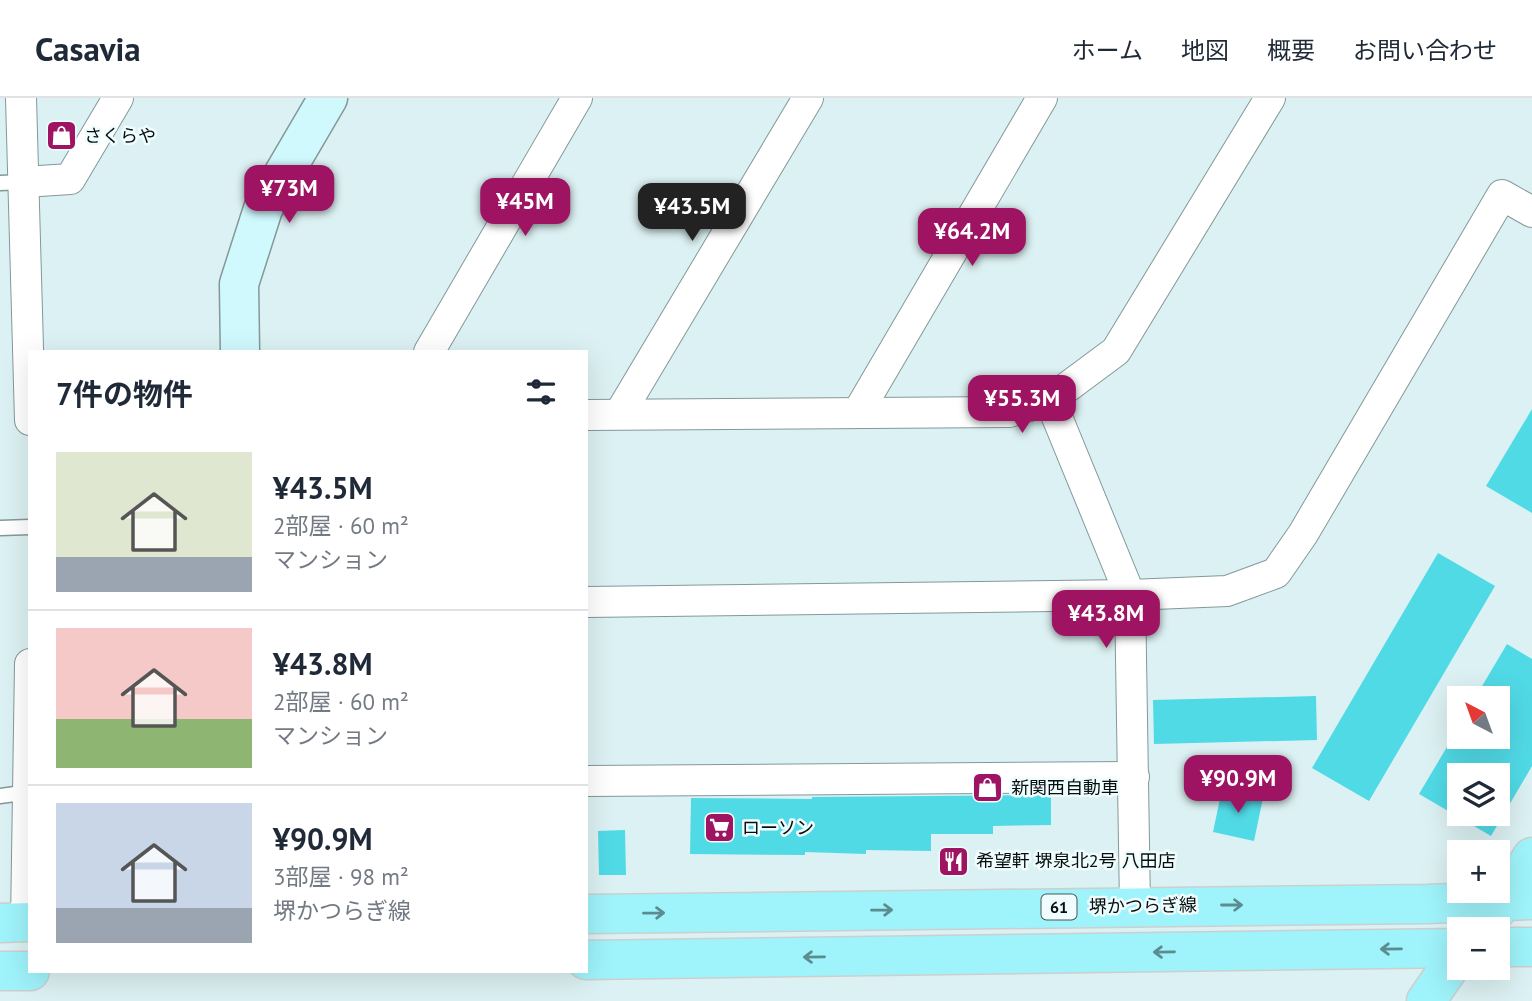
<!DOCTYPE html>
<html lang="ja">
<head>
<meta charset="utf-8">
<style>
  body { margin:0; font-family:"PT Sans","Noto Sans JP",sans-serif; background:#f6f6f7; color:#1f2937; height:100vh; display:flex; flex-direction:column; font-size:26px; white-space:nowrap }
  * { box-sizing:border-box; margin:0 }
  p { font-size:23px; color:#747a83 }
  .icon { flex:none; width:38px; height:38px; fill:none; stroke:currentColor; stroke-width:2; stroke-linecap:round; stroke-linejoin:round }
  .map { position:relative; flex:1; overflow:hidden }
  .sheet { position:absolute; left:28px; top:252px; width:560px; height:623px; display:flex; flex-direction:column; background:#fff; border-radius:0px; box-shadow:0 7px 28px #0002 }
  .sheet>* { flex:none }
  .needle { width:46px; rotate:319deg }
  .tools { position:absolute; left:1447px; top:588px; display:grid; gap:14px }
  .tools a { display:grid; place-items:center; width:63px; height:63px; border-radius:0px; background:#fff; box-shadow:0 7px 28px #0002; font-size:35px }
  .price { position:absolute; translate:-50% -60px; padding:0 16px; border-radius:14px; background:#9e1462; color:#fff; font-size:23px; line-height:46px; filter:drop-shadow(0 2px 4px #0008) }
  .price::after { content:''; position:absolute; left:50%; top:42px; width:21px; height:16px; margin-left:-10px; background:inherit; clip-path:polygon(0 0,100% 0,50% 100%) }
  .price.active { background:#222; color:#fff }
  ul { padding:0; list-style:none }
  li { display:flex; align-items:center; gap:21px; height:175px; padding:0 28px }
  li+li { border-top:2px solid #e0e1e3 }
  li span { display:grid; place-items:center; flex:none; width:196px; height:140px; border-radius:0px; color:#555 }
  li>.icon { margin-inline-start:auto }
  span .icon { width:84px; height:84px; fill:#fffc; stroke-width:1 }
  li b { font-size:30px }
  h2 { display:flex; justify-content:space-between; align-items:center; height:84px; padding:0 28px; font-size:30px }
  header { display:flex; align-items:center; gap:42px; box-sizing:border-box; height:98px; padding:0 35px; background:#fff; border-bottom:2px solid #e0e1e3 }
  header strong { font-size:33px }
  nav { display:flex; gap:38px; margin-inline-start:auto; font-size:24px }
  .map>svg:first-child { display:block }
  .building { fill:#50dae6; fill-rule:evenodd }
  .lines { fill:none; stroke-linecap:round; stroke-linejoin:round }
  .lane-casing { stroke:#849899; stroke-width:17 }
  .street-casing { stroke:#849899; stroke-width:32 }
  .secondary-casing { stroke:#849899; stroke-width:41 }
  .primary-casing { stroke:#cdcfcf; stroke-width:41 }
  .lane { stroke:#fff; stroke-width:14 }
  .street { stroke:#fff; stroke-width:30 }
  .secondary { stroke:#cff9fd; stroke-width:38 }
  .primary { stroke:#9ff3fa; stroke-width:38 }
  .oneway { stroke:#5b8c90 }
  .labels { text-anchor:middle; stroke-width:5; stroke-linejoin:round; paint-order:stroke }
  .shield { fill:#f0fdfe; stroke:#4d5657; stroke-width:2 }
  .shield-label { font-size:16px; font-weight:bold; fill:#070e0f }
  .poi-label { font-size:18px; fill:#070e0f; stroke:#f0fdfe; text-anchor:start }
  .street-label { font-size:18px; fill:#070e0f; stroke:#f0fdfe }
</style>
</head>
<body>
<header>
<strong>Casavia</strong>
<nav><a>ホーム</a><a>地図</a><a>概要</a><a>お問い合わせ</a></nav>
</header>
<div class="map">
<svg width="1532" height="903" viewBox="0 0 1532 903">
  <rect width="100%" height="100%" fill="#dcf1f3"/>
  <g class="building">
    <path d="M 1532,311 L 1532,415 L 1486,388 Z"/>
    <path d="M 1438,455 L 1495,488 L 1369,703 L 1312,670 Z"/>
    <path d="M 1507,546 L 1532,561 L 1532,668 L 1491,738 L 1419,696 L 1460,627 L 1460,639 L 1498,639 L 1498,600 L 1475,600 ZM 1460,677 L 1498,677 L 1498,716 L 1460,716 Z"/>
    <path d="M 1316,598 L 1317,642 L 1154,646 L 1153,602 Z"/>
    <path d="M 1222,691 L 1263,700 L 1254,743 L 1213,734 Z"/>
    <path d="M 1051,697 L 1051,727 L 993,728 L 993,736 L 931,736 L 931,753 L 866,752 L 866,756 L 805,754 L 805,757 L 690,756 L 691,700 L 812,701 L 812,699 Z"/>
    <path d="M 625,732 L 626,777 L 599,777 L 598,733 Z"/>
  </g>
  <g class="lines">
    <defs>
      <g id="lane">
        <path d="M 0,85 L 24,84"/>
        <path d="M 0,430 L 30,429"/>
        <path d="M 0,698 L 29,694"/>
      </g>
      <g id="street">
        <path d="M 21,0 L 30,322"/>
        <path d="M 24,84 L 70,81 L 118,0"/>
        <path d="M 429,254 L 577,0"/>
        <path d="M 1050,302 L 1130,497 L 1135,808"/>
        <path d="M 858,314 L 1042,0"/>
        <path d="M 620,315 L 808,0"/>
        <path d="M 586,317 L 1009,314 L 1050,302 L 1116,253 L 1270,0"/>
        <path d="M 586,504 L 1130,497 L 1227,493 L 1276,475 L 1303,436 L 1502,97 L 1532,114"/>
        <path d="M 586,683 L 1134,679"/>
        <path d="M 26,824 L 30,566"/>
      </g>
      <path id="secondary" d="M 240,254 L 239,186 L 263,111 L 328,0"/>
      <g id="primary">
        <path d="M 586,816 L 1427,806 L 1532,802"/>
        <path d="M 1492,817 L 1505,802 L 1532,759"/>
        <path d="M 0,825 L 30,824"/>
        <path d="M 1498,849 L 1532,849"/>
        <path d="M 586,862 L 1460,850"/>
        <path d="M 0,873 L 30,873"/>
        <path d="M 1426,903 L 1460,854"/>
      </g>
    </defs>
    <use href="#lane" class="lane-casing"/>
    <use href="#street" class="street-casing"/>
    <use href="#secondary" class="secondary-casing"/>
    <use href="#primary" class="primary-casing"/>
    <use href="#lane" class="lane"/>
    <use href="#street" class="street"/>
    <use href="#secondary" class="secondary"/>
    <use href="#primary" class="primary"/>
  </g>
  <defs><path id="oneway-shaft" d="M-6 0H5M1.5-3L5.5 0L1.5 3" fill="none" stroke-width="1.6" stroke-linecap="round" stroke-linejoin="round" transform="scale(1.75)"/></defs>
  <g class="oneway">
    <use href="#oneway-shaft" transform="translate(1232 807)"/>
    <use href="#oneway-shaft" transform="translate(882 812) rotate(-1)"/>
    <use href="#oneway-shaft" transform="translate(654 815) rotate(-1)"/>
    <use href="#oneway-shaft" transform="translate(1391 851) rotate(179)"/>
    <use href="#oneway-shaft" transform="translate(1164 854) rotate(179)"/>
    <use href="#oneway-shaft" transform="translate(814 859) rotate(179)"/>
  </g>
  <defs>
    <symbol id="shop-square" viewBox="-11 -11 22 22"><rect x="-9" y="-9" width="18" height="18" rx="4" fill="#9e1462" stroke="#f0fdfe"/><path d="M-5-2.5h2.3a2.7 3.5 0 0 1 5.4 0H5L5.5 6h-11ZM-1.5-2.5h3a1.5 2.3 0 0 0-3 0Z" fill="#fff"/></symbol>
    <symbol id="supermarket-square" viewBox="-11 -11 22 22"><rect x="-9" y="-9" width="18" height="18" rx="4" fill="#9e1462" stroke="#f0fdfe"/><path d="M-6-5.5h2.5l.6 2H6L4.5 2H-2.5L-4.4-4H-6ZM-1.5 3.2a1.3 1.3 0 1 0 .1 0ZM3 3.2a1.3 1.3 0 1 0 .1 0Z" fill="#fff"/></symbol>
    <symbol id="restaurant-square" viewBox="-11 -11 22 22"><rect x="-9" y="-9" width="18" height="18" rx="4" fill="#9e1462" stroke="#f0fdfe"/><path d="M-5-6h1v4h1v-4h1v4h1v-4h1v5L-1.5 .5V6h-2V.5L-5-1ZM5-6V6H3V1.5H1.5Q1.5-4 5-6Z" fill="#fff"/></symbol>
  </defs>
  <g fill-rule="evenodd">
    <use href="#shop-square" x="44" y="20" width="35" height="35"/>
    <use href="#shop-square" x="970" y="672" width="35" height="35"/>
    <use href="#supermarket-square" x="702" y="712" width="35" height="35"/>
    <use href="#restaurant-square" x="936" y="746" width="35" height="35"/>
  </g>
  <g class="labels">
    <rect class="shield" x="1041.5" y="796.5" width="35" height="25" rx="5"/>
    <g class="shield-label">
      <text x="1059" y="815">61</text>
    </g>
    <g class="poi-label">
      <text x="84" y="44">さくらや</text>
      <text x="1011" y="696">新関西自動車</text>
      <text x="742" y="736">ローソン</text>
      <text x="976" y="769">希望軒 堺泉北2号 八田店</text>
    </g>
    <g class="street-label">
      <text transform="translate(1143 808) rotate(-1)" y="6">堺かつらぎ線</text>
    </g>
  </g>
</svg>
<div class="tools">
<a><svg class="needle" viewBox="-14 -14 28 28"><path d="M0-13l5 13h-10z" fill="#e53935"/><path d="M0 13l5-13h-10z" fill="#747a83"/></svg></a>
<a><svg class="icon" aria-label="layers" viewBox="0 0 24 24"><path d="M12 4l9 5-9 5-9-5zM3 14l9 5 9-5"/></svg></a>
<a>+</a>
<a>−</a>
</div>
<b class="price" style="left:289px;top:127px">¥73M</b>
<b class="price" style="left:525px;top:140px">¥45M</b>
<b class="price active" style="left:692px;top:145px">¥43.5M</b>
<b class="price" style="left:972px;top:170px">¥64.2M</b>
<b class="price" style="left:1022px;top:337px">¥55.3M</b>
<b class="price" style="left:1106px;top:552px">¥43.8M</b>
<b class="price" style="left:1238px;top:717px">¥90.9M</b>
<section class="sheet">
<h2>7件の物件<svg class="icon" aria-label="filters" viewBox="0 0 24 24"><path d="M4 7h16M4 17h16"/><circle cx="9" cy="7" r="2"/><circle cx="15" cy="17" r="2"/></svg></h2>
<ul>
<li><span style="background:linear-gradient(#dfe7d0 75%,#9aa5b1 0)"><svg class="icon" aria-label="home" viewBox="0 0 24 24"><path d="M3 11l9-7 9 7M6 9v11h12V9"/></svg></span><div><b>¥43.5M</b><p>2部屋 · 60 m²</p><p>マンション</p></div></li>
<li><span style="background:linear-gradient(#f6c9c9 65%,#8fb573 0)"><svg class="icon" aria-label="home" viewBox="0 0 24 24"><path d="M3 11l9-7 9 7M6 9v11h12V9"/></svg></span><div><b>¥43.8M</b><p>2部屋 · 60 m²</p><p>マンション</p></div></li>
<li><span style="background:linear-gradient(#c9d6e8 75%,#9aa5b1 0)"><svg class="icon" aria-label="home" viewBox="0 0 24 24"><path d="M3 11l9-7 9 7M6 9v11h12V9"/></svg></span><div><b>¥90.9M</b><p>3部屋 · 98 m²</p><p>堺かつらぎ線</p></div></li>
</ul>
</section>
</div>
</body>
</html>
